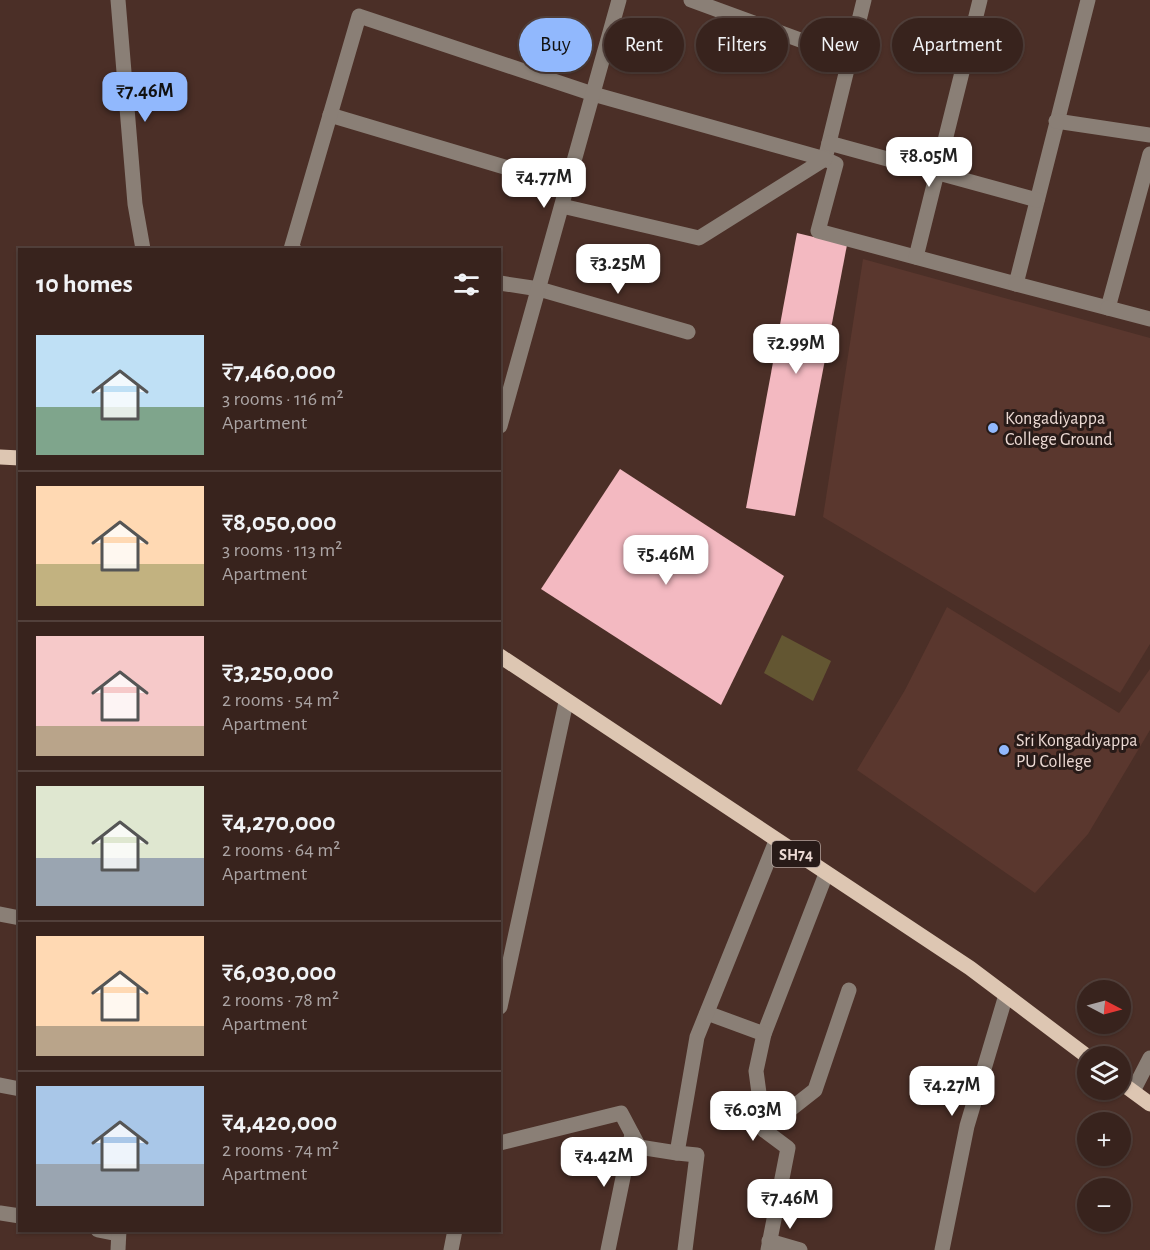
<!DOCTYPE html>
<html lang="en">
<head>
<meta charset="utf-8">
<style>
  body { margin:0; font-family:"Alegreya Sans",sans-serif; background:#432f2a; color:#f1f3f6; height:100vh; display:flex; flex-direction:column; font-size:22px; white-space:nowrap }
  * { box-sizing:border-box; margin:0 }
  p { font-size:20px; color:#aba4a4 }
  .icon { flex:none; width:33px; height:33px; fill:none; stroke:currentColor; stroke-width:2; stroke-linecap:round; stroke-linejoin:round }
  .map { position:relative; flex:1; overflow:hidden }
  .sheet { position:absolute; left:18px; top:248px; width:483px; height:984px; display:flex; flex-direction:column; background:#38231d; border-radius:0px; box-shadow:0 2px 4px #0004,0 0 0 2px #52403b }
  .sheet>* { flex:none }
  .top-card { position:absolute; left:519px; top:18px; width:540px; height:54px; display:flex; gap:12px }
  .needle { width:39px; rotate:96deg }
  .tools { position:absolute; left:1077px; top:980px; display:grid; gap:12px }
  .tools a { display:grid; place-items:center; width:54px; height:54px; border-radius:50%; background:#38231d; box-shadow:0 2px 4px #0004,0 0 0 2px #52403b; font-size:30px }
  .price { position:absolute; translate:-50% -51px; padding:0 14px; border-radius:12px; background:#fff; color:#222; font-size:20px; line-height:39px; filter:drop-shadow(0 2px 3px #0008) }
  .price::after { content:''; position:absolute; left:50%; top:36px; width:18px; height:14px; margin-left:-9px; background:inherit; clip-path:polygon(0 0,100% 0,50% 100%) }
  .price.active { background:#91b8fd; color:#111 }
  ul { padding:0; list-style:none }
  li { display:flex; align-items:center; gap:18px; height:150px; padding:0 18px }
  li+li { border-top:2px solid #52403b }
  li span { display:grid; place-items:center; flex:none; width:168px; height:120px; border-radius:0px; color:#555 }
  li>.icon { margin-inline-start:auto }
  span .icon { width:72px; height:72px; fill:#fffc; stroke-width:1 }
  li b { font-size:26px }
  h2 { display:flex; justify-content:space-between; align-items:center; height:72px; padding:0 18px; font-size:26px }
  .pill { padding:0 21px; border-radius:27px; background:#38231d; box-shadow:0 2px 4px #0004,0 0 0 2px #52403b; font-size:21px; line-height:54px }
  .pill.active { background:#91b8fd; color:#111 }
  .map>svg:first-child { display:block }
  .built { fill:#5a372e }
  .green { fill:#635632 }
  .building { fill:#f3b9c1 }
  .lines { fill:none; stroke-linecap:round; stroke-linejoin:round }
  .minor { stroke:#8a7f76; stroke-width:15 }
  .major { stroke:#ddc6b2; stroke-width:15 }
  .poi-dot { fill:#91b8fd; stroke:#281b18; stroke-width:2 }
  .labels { text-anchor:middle; stroke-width:6; stroke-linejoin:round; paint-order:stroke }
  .shield { fill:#281b18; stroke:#b1a19c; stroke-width:1.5 }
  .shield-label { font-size:16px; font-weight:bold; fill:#ecdad4 }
  .poi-label { font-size:18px; fill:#ecdad4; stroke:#281b18; text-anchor:start }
</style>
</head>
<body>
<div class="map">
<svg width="1150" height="1250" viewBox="0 0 1150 1250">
  <rect width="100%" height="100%" fill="#4b2f27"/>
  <g class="built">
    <path d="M 863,259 L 1150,338 L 1150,644 L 1120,693 L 823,517 Z"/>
    <path d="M 947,607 L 1119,713 L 1150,669 L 1150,730 L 1088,834 L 1035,893 L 857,770 L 905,690 Z"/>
  </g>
  <path class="green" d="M 782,635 L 831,661 L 813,701 L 764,673 Z"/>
  <g class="building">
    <path d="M 797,233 L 847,245 L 795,516 L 746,508 Z"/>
    <path d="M 620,469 L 784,576 L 721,705 L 541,589 Z"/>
  </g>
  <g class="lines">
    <g class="minor">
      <path d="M 118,0 L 135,204 L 143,249"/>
      <path d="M 691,0 L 852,59"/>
      <path d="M 864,0 L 825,159 L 836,164 L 818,231 L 1016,284 L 1088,0"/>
      <path d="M 330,115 L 568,186"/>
      <path d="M 1056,121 L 1150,135"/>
      <path d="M 829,143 L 1037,200"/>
      <path d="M 294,249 L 291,249 L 359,16 L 593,94 L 825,159 L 699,238 L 562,206"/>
      <path d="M 916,257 L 980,0"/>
      <path d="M 500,283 L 539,289 L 688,332"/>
      <path d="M 1016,284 L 1108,308 L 1150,154"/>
      <path d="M 1108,308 L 1150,319"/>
      <path d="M 500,426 L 619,0"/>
      <path d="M 0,914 L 20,918"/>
      <path d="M 500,1007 L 566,702"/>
      <path d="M 707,1013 L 764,1034 L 826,874"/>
      <path d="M 764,1034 L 756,1071 L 764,1130 L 788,1148 L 768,1250"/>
      <path d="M 0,1085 L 20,1089"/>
      <path d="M 1133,1091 L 1150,1058"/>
      <path d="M 764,1130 L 815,1090 L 849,990"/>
      <path d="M 500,1143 L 621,1113 L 639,1147 L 677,1153 L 697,1037 L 776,841"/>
      <path d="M 677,1153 L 697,1155 L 685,1250"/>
      <path d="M 0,1213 L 20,1216"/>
      <path d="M 98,1230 L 118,1234"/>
      <path d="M 769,1241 L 800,1250"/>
      <path d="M 118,1250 L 119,1230"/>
      <path d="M 451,1250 L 455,1230"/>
      <path d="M 608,1250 L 632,1134"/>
      <path d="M 942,1250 L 967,1126 L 1006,995"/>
    </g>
    <g class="major">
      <path d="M 0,457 L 20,458"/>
      <path d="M 500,656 L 970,968 L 1088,1057"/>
      <path d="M 1120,1082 L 1150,1104"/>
    </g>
  </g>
  <g class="poi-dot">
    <circle cx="993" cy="428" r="6"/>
    <circle cx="1004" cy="750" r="6"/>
  </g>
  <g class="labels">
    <rect class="shield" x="772" y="841" width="48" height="26" rx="4.5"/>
    <g class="shield-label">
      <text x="796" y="860">SH74</text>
    </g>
    <g class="poi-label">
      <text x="1005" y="424">Kongadiyappa<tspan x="1005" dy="21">College Ground</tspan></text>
      <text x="1016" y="746">Sri Kongadiyappa<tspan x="1016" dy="21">PU College</tspan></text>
    </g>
  </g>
</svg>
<div class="tools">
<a><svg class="needle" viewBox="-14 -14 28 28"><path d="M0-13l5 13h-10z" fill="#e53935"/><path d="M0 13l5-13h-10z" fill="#aba4a4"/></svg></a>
<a><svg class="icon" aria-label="layers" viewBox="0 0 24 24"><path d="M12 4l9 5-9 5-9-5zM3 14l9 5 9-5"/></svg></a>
<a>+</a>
<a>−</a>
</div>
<b class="price active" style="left:145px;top:123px">₹7.46M</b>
<b class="price" style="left:929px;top:188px">₹8.05M</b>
<b class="price" style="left:544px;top:209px">₹4.77M</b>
<b class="price" style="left:618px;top:295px">₹3.25M</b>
<b class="price" style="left:796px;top:375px">₹2.99M</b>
<b class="price" style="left:666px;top:586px">₹5.46M</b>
<b class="price" style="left:952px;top:1117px">₹4.27M</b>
<b class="price" style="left:753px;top:1142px">₹6.03M</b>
<b class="price" style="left:604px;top:1188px">₹4.42M</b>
<b class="price" style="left:790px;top:1230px">₹7.46M</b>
<div class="top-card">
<a class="pill active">Buy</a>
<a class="pill">Rent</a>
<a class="pill">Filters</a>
<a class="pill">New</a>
<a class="pill">Apartment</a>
</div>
<section class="sheet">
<h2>10 homes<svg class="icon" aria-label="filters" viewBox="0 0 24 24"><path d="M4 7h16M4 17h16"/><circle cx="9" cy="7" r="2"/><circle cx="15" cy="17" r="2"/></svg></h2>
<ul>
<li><span style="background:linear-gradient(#bfe0f5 60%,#7fa58c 0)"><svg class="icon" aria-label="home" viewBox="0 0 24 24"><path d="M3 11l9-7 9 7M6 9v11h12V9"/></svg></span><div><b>₹7,460,000</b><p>3 rooms · 116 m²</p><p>Apartment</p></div></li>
<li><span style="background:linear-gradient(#ffd9b3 65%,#c2b280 0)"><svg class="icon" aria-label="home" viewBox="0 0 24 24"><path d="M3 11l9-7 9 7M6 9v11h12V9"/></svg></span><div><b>₹8,050,000</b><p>3 rooms · 113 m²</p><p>Apartment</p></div></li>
<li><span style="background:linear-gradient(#f6c9c9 75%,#b9a48a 0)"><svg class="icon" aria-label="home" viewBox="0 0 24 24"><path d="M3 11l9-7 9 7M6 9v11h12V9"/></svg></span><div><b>₹3,250,000</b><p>2 rooms · 54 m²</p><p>Apartment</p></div></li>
<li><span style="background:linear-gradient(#dfe7d0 60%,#9aa5b1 0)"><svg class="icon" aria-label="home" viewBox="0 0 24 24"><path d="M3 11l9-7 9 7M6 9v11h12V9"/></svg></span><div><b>₹4,270,000</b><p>2 rooms · 64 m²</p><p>Apartment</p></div></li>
<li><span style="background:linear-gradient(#ffd9b3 75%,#b9a48a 0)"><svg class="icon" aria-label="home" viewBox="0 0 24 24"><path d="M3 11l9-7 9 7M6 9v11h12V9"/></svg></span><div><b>₹6,030,000</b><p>2 rooms · 78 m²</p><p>Apartment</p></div></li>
<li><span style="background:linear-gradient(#a9c7e8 65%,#9aa5b1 0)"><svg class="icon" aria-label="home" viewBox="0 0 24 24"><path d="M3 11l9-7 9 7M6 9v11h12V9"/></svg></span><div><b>₹4,420,000</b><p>2 rooms · 74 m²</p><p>Apartment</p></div></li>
</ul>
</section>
</div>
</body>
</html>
